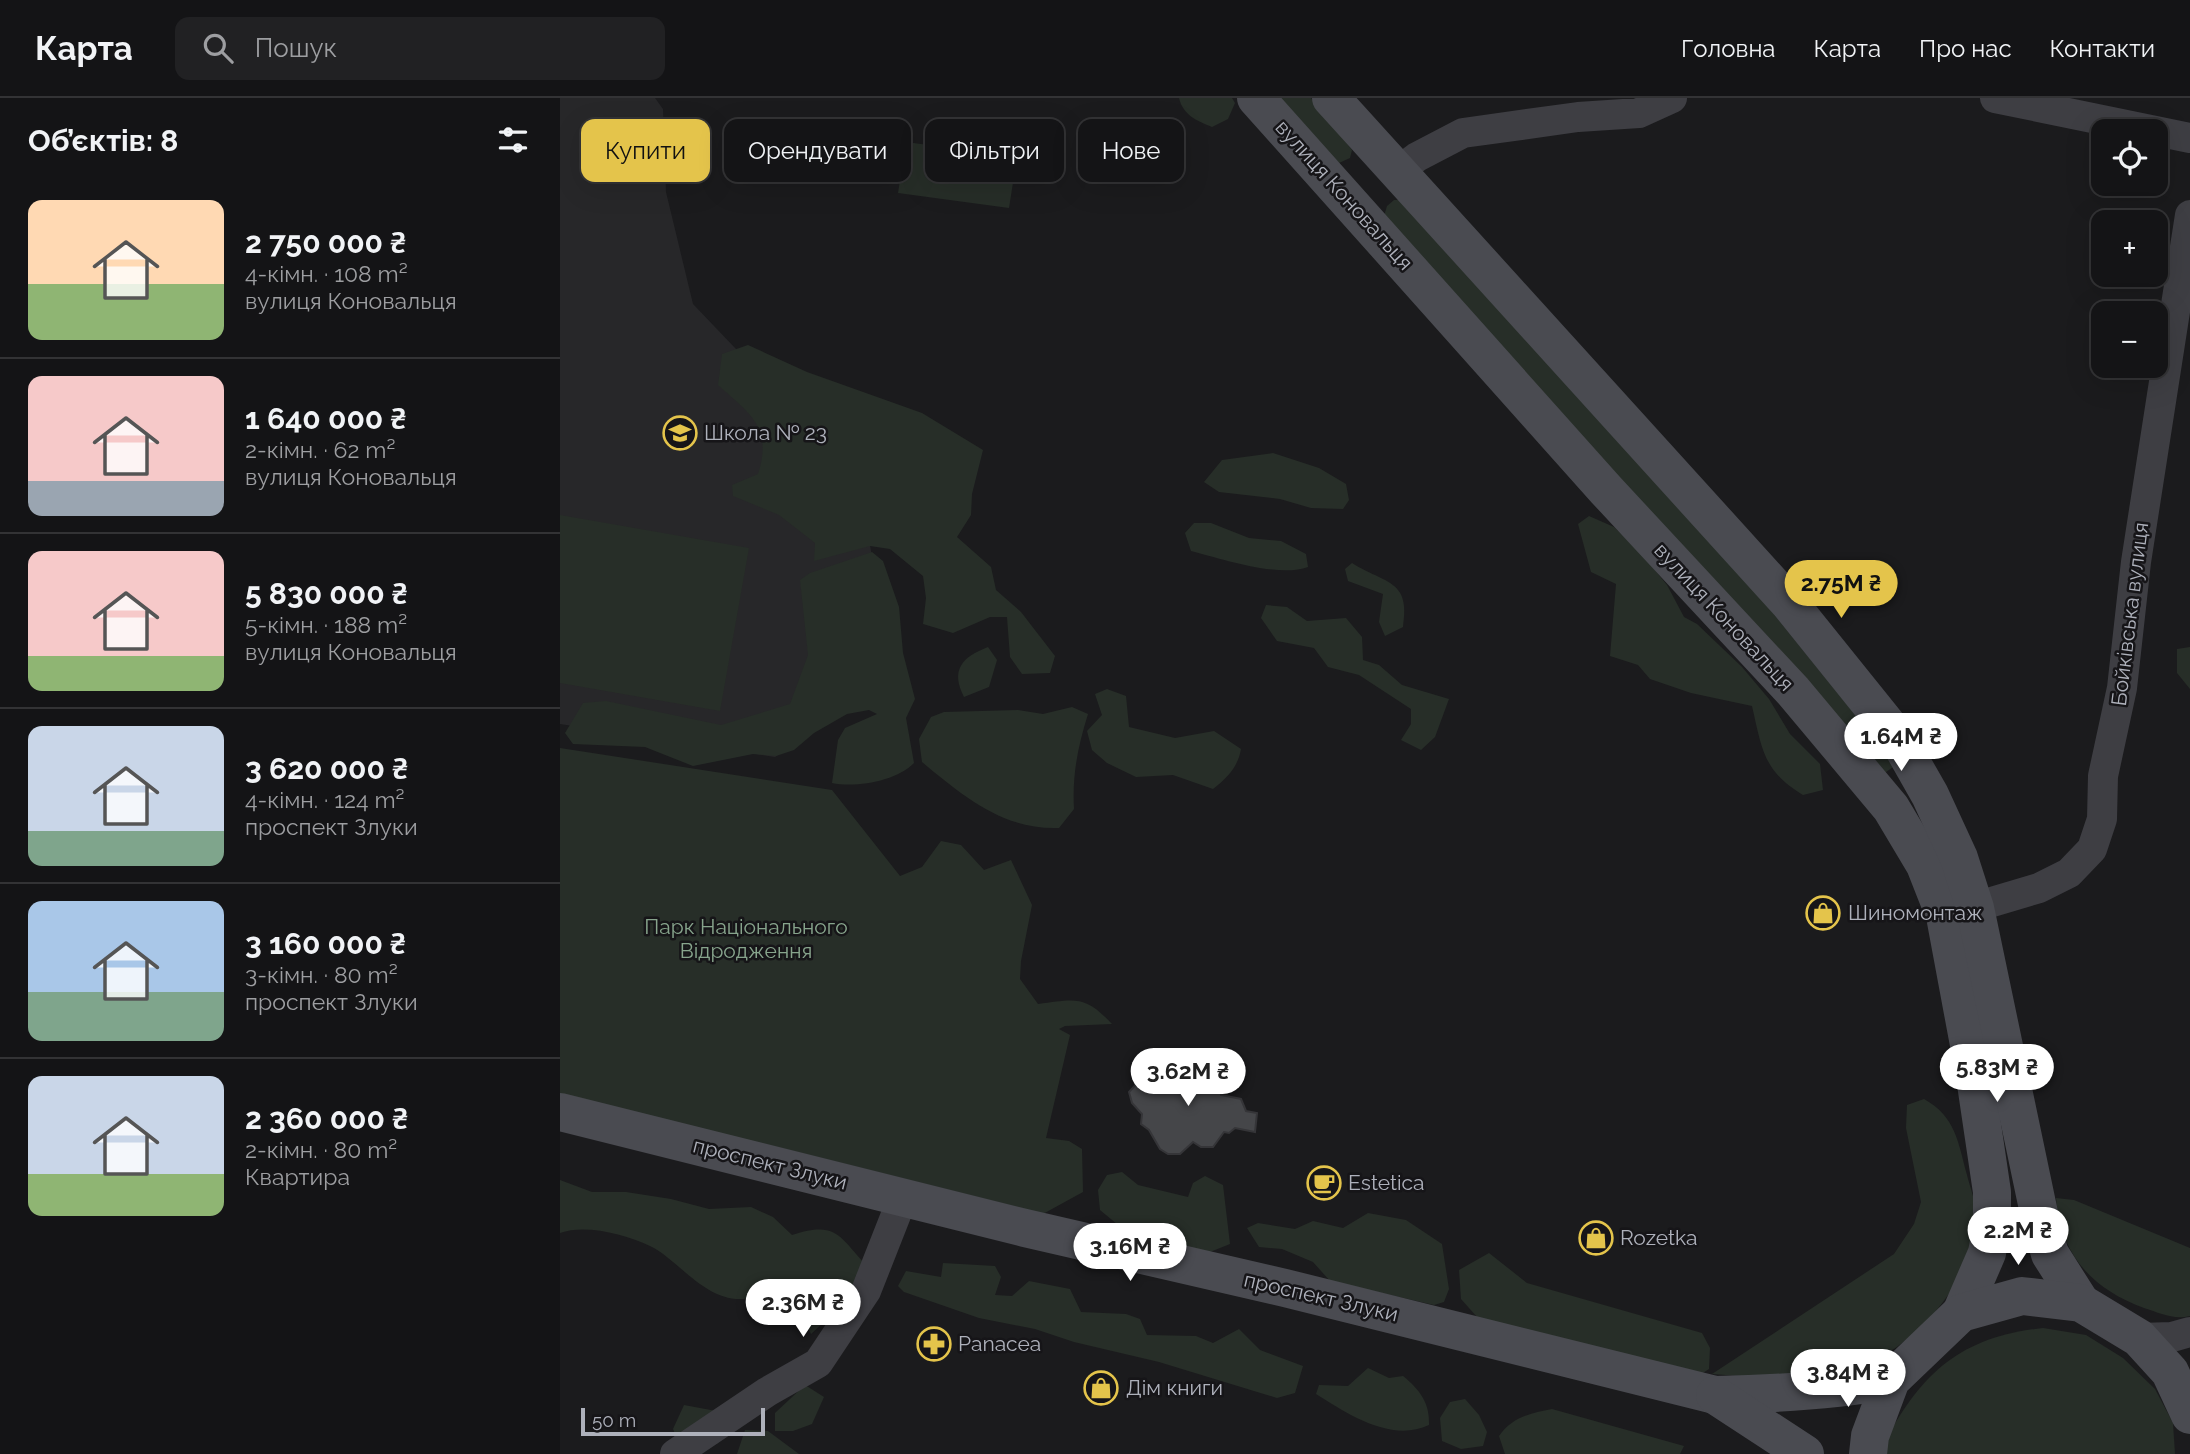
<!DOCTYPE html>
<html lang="uk">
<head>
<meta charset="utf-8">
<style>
  body { margin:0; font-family:Raleway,sans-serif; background:#212123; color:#f1f3f6; height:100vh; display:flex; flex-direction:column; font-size:26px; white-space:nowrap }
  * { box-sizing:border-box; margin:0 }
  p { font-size:23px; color:#9d9ea1 }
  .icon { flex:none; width:38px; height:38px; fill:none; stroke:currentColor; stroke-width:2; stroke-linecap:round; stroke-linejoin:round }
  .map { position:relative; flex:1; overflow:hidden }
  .details { display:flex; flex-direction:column; background:#141416; width:560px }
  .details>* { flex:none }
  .top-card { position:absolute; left:21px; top:21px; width:665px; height:63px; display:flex; gap:14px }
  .buttons { position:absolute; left:1531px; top:21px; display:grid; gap:14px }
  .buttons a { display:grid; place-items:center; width:77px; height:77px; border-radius:14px; background:#141416; box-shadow:0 7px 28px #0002,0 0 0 2px #333335; font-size:35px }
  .scale { position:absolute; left:21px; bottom:18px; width:184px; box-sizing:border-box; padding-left:7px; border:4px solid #aeb1bb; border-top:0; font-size:19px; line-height:24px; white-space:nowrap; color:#aeb1bb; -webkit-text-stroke:5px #161518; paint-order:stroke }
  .price { position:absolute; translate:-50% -60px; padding:0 16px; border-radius:24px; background:#fff; color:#222; font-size:23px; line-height:46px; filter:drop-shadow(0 2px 4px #0008) }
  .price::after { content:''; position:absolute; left:50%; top:42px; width:21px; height:16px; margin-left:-10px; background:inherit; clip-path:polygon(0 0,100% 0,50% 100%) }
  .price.current { background:#e4c44b; color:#111 }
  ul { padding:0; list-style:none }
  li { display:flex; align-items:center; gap:21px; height:175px; padding:0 28px }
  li+li { border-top:2px solid #333335 }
  li span { display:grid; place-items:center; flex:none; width:196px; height:140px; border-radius:14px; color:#555 }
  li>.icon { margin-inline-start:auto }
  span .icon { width:84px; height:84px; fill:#fffc; stroke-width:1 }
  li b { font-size:30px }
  h2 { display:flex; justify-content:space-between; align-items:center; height:84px; padding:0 28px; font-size:30px }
  .chip { padding:0 24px; border-radius:14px; background:#141416; box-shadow:0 7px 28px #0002,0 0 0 2px #333335; font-size:24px; line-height:63px }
  .chip.current { background:#e4c44b; color:#111 }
  header { display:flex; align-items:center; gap:42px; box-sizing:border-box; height:98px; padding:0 35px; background:#141416; border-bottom:2px solid #333335 }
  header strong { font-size:33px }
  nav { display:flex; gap:38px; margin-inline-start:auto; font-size:24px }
  .search { width:490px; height:63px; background:#212123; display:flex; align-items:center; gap:18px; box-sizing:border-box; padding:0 24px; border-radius:14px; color:#9d9ea1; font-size:26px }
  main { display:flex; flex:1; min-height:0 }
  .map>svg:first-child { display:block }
  .built { fill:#272729 }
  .green { fill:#272e28 }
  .building { fill:#454649; stroke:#353538; stroke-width:2 }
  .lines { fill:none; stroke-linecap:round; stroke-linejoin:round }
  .minor { stroke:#3e3e43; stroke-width:30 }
  .secondary { stroke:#4a4b51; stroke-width:38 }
  .labels { text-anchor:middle; stroke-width:5; stroke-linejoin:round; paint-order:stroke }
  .street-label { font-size:21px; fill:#aeb1bb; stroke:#161518 }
  .poi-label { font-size:21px; fill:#aeb1bb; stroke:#161518; text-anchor:start }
  .park-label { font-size:21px; fill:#87a48c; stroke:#161518 }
</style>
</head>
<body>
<header>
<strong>Карта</strong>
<div class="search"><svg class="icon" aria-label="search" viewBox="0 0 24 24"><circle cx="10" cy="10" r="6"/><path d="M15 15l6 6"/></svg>Пошук</div>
<nav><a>Головна</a><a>Карта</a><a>Про нас</a><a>Контакти</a></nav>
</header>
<main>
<section class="details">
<h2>Об’єктів: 8<svg class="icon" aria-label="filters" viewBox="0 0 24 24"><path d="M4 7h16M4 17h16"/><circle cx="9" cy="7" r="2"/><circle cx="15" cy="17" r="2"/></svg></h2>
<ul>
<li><span style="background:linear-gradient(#ffd9b3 60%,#8fb573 0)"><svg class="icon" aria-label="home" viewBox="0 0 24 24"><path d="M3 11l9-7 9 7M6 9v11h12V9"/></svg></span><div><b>2 750 000 ₴</b><p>4-кімн. · 108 m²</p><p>вулиця Коновальця</p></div></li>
<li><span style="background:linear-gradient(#f6c9c9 75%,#9aa5b1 0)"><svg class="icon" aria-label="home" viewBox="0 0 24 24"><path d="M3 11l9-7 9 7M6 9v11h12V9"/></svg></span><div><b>1 640 000 ₴</b><p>2-кімн. · 62 m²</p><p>вулиця Коновальця</p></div></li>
<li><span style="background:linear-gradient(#f6c9c9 75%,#8fb573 0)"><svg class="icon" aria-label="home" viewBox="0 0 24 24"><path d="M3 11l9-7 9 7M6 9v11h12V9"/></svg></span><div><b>5 830 000 ₴</b><p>5-кімн. · 188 m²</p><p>вулиця Коновальця</p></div></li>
<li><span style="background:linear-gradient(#c9d6e8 75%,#7fa58c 0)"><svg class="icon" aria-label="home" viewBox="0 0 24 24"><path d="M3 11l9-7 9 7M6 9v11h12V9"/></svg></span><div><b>3 620 000 ₴</b><p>4-кімн. · 124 m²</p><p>проспект Злуки</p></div></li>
<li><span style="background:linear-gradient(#a9c7e8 65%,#7fa58c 0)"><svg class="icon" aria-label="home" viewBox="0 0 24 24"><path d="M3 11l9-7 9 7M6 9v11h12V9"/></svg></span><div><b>3 160 000 ₴</b><p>3-кімн. · 80 m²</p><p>проспект Злуки</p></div></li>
<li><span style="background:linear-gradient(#c9d6e8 70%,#8fb573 0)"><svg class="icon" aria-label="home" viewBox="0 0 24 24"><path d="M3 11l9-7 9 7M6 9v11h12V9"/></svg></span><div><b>2 360 000 ₴</b><p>2-кімн. · 80 m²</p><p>Квартира</p></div></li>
</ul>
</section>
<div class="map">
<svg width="1630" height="1356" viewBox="0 0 1630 1356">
  <rect width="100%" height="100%" fill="#1b1b1d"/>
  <path class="built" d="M 0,0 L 95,0 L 103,11 L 106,94 L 133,206 L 176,251 L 305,419 L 333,578 L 215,659 L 0,626 Z"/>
  <g class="green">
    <path d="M 619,0 L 672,0 L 675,5 L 668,21 L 652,29 C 637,23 623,17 619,0 Z"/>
    <path d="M 710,0 L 751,0 L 792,52 L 790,60 L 779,65 Z"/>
    <path d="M 346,44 L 457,59 L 449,110 L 338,95 Z"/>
    <path d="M 834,102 L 841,102 L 1141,426 L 1336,667 L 1319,679 L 824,118 L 827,108 Z"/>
    <path d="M 188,247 L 247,274 L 362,315 L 423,352 L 412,396 L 411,417 L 397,439 L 431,469 L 436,492 L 461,514 L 495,558 L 490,575 L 462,576 L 450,559 L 447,519 L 430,519 L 393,535 L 363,526 L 366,500 L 363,478 L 330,451 L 310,448 L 254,463 L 255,445 L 219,417 L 173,398 L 172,387 L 198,376 C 213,329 190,316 158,287 L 162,256 Z"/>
    <path d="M 713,355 L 759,370 L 786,386 L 789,402 L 783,411 L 751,410 L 720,401 L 659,394 L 644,384 L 662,362 Z"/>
    <path d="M 0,417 L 189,450 L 160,613 L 0,585 Z"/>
    <path d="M 1029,418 L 1054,429 L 1081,455 L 1107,487 L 1124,519 L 1137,526 L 1182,569 L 1209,601 L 1230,636 L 1260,666 L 1263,692 L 1243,697 C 1203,673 1202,651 1192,608 L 1131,595 L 1090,581 L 1078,567 L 1050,558 L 1056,486 L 1031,474 L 1018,426 Z"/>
    <path d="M 634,425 L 651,425 L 689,440 L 721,443 L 746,456 L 748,469 C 719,480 662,461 631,453 L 625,435 Z"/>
    <path d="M 312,454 L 323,463 L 339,509 L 343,555 L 355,601 L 346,620 L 354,665 C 337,683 296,690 272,685 L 278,642 L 285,630 L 317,616 L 309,612 L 287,616 L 254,635 L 234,652 L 216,658 L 193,656 L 133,668 L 85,649 L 13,646 L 5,635 L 23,605 L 46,603 L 161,627 L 230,606 L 248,557 L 240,482 L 250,475 Z"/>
    <path d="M 792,465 C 825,486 851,481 843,529 L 825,538 L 819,524 L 823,496 L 788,483 L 785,471 Z"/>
    <path d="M 706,507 L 727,509 L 747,523 L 786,520 L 802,539 L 803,562 L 819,567 L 842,587 L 889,601 L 875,639 L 861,652 L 841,642 L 851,626 L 851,611 L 799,577 L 768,569 L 754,550 L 717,543 L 701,520 Z"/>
    <path d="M 428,549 L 437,562 L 429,589 L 404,599 C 390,572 402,559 428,549 Z"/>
    <path d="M 1630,549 L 1630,591 L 1617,575 L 1617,551 Z"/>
    <path d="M 547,591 L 566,598 L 569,629 L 615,640 L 654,633 L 681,651 C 678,669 667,680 653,691 L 613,677 L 576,679 L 547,665 L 532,652 L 527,633 L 542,617 L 535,596 Z"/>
    <path d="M 512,609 L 528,616 C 518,648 512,677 514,711 L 499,730 C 443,732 403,698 362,664 L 359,641 L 371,619 L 384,614 L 458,612 L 483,616 Z"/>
    <path d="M 0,650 L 272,692 L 340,778 L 362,769 L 381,743 L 401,747 L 424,772 L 451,762 L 472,807 L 461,863 L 460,881 L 478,906 C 516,901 525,897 552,926 L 505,928 L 499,931 L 510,937 L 486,1040 L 509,1043 L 522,1051 L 523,1094 L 481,1117 L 0,1008 Z"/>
    <path d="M 1364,1001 C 1396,1019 1398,1044 1407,1077 C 1409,1086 1414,1098 1415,1108 C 1421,1180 1352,1256 1285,1274 C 1255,1282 1184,1279 1152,1276 L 1334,1156 L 1354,1126 L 1361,1104 L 1346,1030 L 1347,1007 Z"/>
    <path d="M 562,1074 L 578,1087 L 628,1099 L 633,1085 L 645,1078 L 663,1087 L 670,1146 L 645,1156 L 563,1131 L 540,1112 L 538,1092 L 547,1077 Z"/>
    <path d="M 0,1082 L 32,1094 L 66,1094 L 111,1101 L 149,1111 L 191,1109 L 213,1119 L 232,1137 C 278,1122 279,1139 308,1169 L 278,1211 L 251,1236 L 238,1211 L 209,1194 C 201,1196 191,1201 183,1201 C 144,1203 119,1162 90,1148 C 65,1136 25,1126 0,1135 Z"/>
    <path d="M 1496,1100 L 1514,1102 L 1630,1150 L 1630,1218 C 1613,1222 1600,1215 1584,1210 C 1532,1191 1500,1156 1496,1100 Z"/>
    <path d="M 808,1115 L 846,1122 L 882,1146 L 889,1191 L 884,1204 L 874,1207 L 770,1183 L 753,1164 L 722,1151 L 699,1149 L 687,1130 L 698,1125 L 735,1131 L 753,1123 L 783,1130 Z"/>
    <path d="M 929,1155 L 967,1185 L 1142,1235 L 1150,1250 L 1149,1271 L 1132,1282 L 933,1237 L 901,1201 L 899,1172 Z"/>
    <path d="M 383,1165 L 435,1168 L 441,1179 L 435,1197 L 452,1198 L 469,1183 L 510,1191 L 521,1214 L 566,1216 L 580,1221 L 587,1237 L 636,1238 L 653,1245 L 679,1231 L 700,1252 L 743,1268 L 735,1295 L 717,1300 L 599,1264 L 514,1244 L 475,1231 L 419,1220 L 344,1194 L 338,1188 L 346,1173 L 381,1179 Z"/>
    <path d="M 1483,1230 L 1526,1237 L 1563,1260 L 1595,1291 L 1613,1325 L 1615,1356 L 1322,1356 L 1322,1349 C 1360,1276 1399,1239 1483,1230 Z"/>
    <path d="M 808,1270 L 829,1280 L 843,1278 C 860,1292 870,1305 869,1327 C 831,1345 788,1316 756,1296 L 759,1287 L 788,1288 Z"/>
    <path d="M 245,1287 L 264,1299 L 252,1326 L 233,1333 L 215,1333 L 215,1315 Z"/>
    <path d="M 905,1301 L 919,1317 L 927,1334 L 923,1348 L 901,1351 L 882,1343 L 880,1320 L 890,1304 Z"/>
    <path d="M 124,1307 L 156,1313 L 172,1329 L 157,1346 L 120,1346 L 113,1331 Z"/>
    <path d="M 992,1311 L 1124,1348 L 1120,1356 L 945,1356 L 939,1338 C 952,1319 971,1315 992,1311 Z"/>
    <path d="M 185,1332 L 208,1333 L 239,1356 L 177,1356 Z"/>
  </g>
  <g class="building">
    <path d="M 623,963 L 637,963 L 647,969 L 657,983 L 661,997 L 681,1001 L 686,1013 L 697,1015 L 695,1034 L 675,1030 L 669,1035 L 664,1034 L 653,1049 L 641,1049 L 633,1044 L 620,1056 L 608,1056 L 600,1051 L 589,1032 L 581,1026 L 582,1016 L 572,1005 L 569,994 L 580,982 L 591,979 L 599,969 Z"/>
    <circle cx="764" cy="1085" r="14"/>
  </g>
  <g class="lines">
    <g class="minor">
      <path d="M 1435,0 L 1630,40"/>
      <path d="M 837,74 L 857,59 L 903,35 L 1018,19 L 1079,15 L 1112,0"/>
      <path d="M 1395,815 L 1479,790 L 1509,775 L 1532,751 L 1542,721 L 1543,678 L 1562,590 L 1576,464 L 1630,117"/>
      <path d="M 1579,1240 L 1612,1239 L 1630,1234"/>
      <path d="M 115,1356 L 207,1294 L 258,1265 L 306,1193 L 343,1099"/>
    </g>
    <g class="secondary">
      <path d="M 696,0 L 1046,392 L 1233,593 L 1331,710 L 1365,767 L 1385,818 L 1415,979 L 1432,1094 L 1432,1126 L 1427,1155 L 1401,1215"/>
      <path d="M 771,0 L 1230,506 L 1337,639 L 1370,697 L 1399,760 L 1415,810 L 1481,1125 L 1490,1156 L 1521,1205"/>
      <path d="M 0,1014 L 465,1130 L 725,1190 L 1155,1297 C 1215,1296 1272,1293 1331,1282"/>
      <path d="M 1155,1297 L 1245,1356"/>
      <path d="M 1308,1356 L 1310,1338 L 1331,1282 L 1401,1215 L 1462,1198 L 1521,1205 L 1579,1240 L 1610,1274 L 1630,1317"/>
    </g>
  </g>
  <defs>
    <symbol id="school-ring" viewBox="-11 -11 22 22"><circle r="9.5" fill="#161518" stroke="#e4c44b" stroke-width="1.5"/><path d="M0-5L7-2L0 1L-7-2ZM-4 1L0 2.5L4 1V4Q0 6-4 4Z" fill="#e4c44b"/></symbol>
    <symbol id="shop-ring" viewBox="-11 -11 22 22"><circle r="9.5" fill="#161518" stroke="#e4c44b" stroke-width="1.5"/><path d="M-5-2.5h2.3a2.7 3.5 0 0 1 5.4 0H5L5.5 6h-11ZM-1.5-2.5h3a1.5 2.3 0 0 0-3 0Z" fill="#e4c44b"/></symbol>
    <symbol id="cafe-ring" viewBox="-11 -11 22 22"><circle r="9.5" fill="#161518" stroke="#e4c44b" stroke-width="1.5"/><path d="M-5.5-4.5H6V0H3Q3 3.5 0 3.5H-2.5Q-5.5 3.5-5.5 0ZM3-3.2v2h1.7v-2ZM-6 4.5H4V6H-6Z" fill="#e4c44b"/></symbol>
    <symbol id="pharmacy-ring" viewBox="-11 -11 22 22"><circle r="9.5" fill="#161518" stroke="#e4c44b" stroke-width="1.5"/><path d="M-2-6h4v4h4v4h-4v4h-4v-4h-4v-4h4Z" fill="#e4c44b"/></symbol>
  </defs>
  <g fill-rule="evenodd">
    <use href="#school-ring" x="101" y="316" width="38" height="38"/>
    <use href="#shop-ring" x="1244" y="796" width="38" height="38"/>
    <use href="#cafe-ring" x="745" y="1066" width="38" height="38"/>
    <use href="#shop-ring" x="1017" y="1121" width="38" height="38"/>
    <use href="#pharmacy-ring" x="355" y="1227" width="38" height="38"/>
    <use href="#shop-ring" x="522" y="1271" width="38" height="38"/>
  </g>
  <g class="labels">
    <g class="street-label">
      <text transform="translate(784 97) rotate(48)" y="7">вулиця Коновальця</text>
      <text transform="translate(1570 516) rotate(-83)" y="7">Бойківська вулиця</text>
      <text transform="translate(1164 519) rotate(47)" y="7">вулиця Коновальця</text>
      <text transform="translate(210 1066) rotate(14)" y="7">проспект Злуки</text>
      <text transform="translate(761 1199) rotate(13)" y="7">проспект Злуки</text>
    </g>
    <g class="poi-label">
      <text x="144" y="342">Школа № 23</text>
      <text x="1288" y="822">Шиномонтаж</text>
      <text x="788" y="1092">Estetica</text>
      <text x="1060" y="1147">Rozetka</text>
      <text x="398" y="1253">Panacea</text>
      <text x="566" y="1297">Дім книги</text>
    </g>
    <g class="park-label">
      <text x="186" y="836">Парк Національного<tspan x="186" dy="24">Відродження</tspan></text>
    </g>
  </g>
</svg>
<div class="buttons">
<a><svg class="icon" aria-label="locate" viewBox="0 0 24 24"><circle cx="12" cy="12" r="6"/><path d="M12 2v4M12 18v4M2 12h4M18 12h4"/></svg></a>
<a>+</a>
<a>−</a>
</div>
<div class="scale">50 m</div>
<b class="price current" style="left:1281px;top:522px">2.75M ₴</b>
<b class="price" style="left:1341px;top:675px">1.64M ₴</b>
<b class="price" style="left:1437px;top:1006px">5.83M ₴</b>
<b class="price" style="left:628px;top:1010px">3.62M ₴</b>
<b class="price" style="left:1458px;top:1169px">2.2M ₴</b>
<b class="price" style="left:570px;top:1185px">3.16M ₴</b>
<b class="price" style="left:243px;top:1241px">2.36M ₴</b>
<b class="price" style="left:1288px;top:1311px">3.84M ₴</b>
<div class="top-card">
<a class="chip current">Купити</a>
<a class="chip">Орендувати</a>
<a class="chip">Фільтри</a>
<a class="chip">Нове</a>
</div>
</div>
</main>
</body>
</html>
